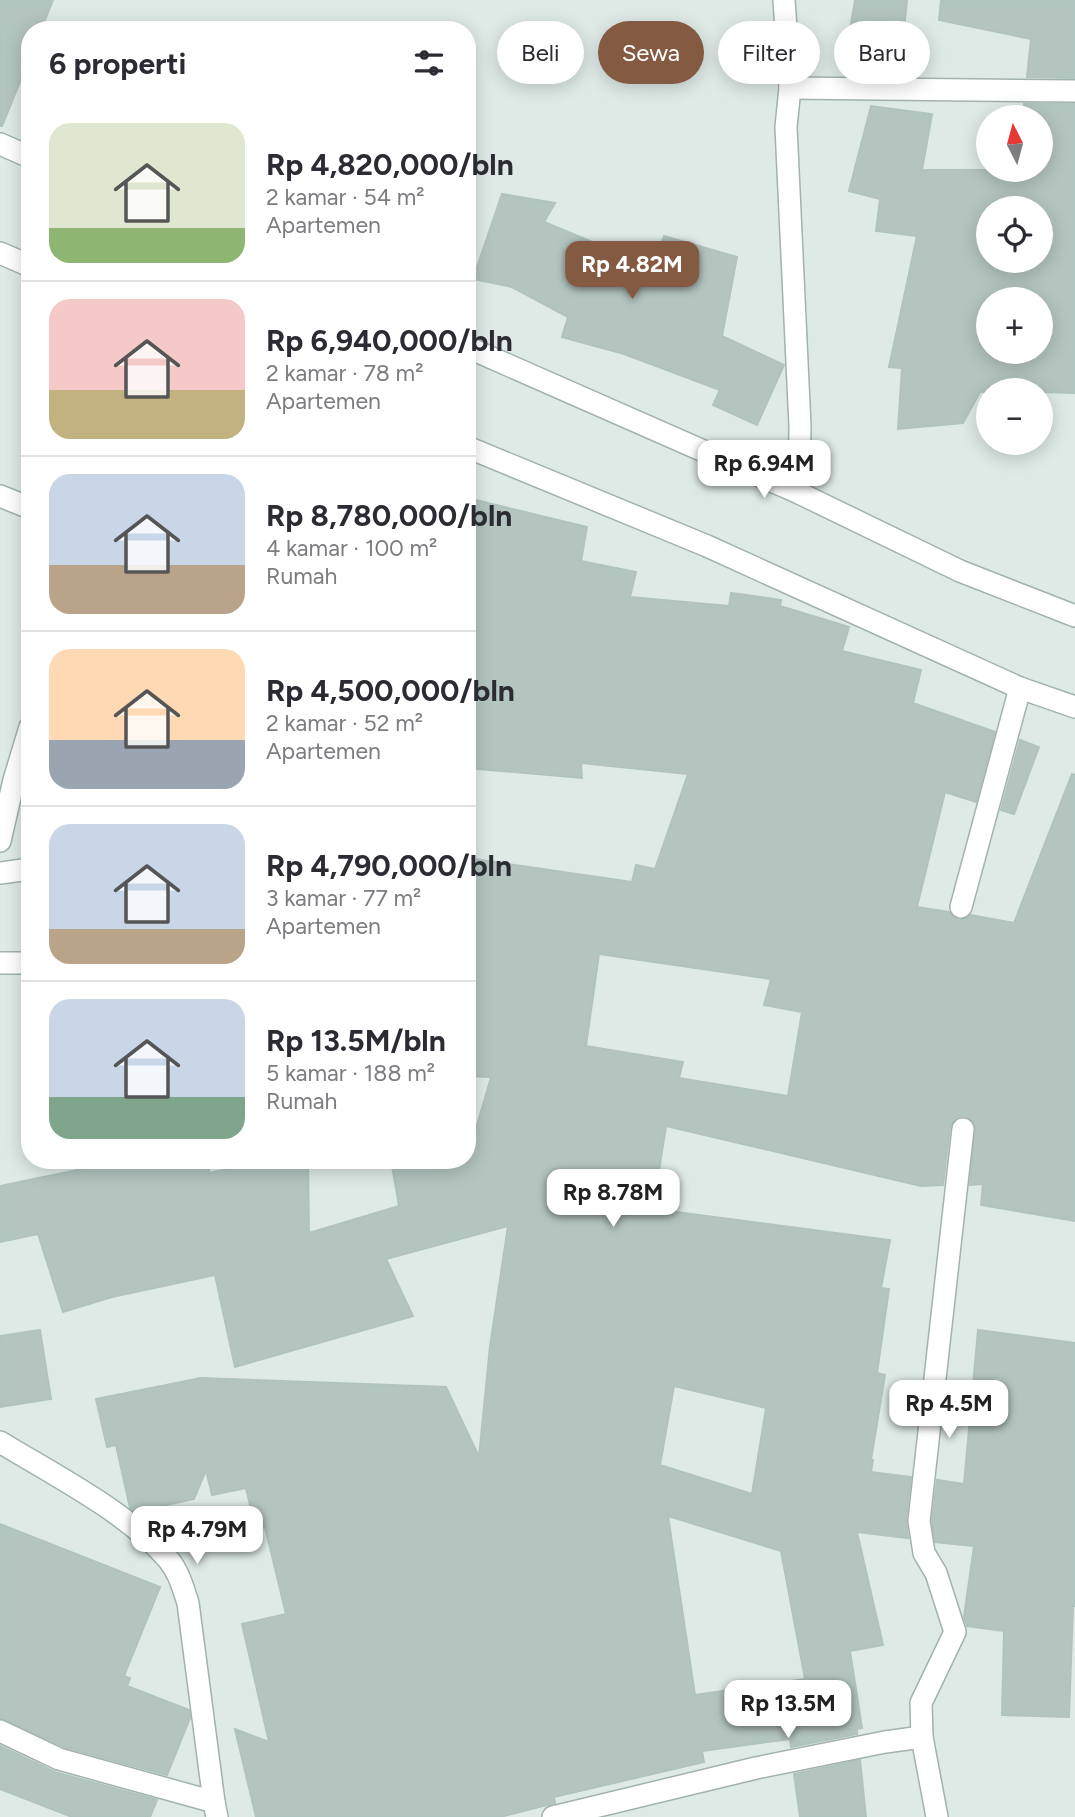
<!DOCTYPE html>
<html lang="id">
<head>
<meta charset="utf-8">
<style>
  body { margin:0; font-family:Figtree,sans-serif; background:#f2f2f3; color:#2b2b33; height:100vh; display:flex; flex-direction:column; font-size:26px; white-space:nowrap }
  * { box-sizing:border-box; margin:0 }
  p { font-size:23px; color:#7c7c81 }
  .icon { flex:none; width:38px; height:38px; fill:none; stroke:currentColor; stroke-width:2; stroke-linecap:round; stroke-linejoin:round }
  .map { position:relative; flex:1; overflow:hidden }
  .panel { position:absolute; left:21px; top:21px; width:455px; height:1148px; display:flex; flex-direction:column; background:#fff; border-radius:28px; box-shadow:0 4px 18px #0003 }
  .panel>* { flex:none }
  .banner { position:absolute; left:497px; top:21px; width:472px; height:63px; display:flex; gap:14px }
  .needle { width:46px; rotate:354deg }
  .fabs { position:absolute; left:976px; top:105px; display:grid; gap:14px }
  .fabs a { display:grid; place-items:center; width:77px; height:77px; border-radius:50%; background:#fff; box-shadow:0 4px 18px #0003; font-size:35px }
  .price { position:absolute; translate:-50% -60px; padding:0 16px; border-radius:14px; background:#fff; color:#222; font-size:23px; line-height:46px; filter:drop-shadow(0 2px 4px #0008) }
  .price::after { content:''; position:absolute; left:50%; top:42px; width:21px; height:16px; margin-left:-10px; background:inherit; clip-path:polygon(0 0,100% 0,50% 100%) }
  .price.current { background:#845a43; color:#fff }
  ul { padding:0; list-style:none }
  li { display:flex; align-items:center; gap:21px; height:175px; padding:0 28px }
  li+li { border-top:2px solid #e1e1e2 }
  li span { display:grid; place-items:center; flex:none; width:196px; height:140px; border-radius:21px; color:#555 }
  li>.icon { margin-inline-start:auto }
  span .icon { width:84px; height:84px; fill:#fffc; stroke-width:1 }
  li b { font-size:30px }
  h2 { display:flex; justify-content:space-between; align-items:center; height:84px; padding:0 28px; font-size:30px }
  .chip { padding:0 24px; border-radius:32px; background:#fff; box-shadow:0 4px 18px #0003; font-size:24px; line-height:63px }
  .chip.current { background:#845a43; color:#fff }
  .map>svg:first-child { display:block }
  .building { fill:#b4c5c0; stroke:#b1c3bf; stroke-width:2; fill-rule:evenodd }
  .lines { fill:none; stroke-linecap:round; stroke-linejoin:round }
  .minor-casing { stroke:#a2b2ae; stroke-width:24 }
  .minor { stroke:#fff; stroke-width:21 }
</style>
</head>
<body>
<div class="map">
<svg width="1075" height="1817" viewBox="0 0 1075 1817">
  <rect width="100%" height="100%" fill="#dfeae7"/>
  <g class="building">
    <path d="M 0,0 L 53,0 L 41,30 L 30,30 L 30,57 L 2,126 L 0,126 Z"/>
    <path d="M 855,0 L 907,0 L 901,61 L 845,59 Z"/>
    <path d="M 941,0 L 1075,0 L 1075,78 L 1027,77 L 1031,39 L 939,20 Z"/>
    <path d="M 1024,104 L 1075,104 L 1075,393 L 1041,392 L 1041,390 L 980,392 L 963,423 L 898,429 L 902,368 L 889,367 L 917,236 L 876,231 L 880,199 L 849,191 L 871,106 L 932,114 L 922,170 L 1041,170 L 1041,117 L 1022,117 ZM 989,208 L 1041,208 L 1041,261 L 989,261 ZM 989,299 L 1041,299 L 1041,352 L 989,352 Z"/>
    <path d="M 502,194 L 555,203 L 544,222 L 653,267 L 664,236 L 737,257 L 722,336 L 784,365 L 757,425 L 713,405 L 720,390 L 624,354 L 562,337 L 568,317 L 512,287 L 473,279 Z"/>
    <path d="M 467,498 L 587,527 L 581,561 L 636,572 L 630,597 L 729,606 L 731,593 L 781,600 L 780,606 L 849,627 L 842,651 L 921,670 L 913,703 L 995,732 L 976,802 L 945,792 L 917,907 L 949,912 L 958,920 L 965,919 L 971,915 L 1014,923 L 1072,774 L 1075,775 L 1075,1221 L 981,1205 L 983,1184 L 970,1185 L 975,1124 L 965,1116 L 957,1117 L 950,1127 L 943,1185 L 921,1186 L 666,1126 L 653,1209 L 890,1240 L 881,1288 L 889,1289 L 877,1373 L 885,1375 L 871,1460 L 873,1460 L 871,1472 L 911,1477 L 906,1520 L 908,1538 L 857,1532 L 883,1645 L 850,1651 L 862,1728 L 857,1729 L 857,1734 L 791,1747 L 790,1739 L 702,1751 L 704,1762 L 554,1797 L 555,1803 L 500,1817 L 256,1817 L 235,1729 L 269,1742 L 242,1624 L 286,1614 L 265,1527 L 256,1530 L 246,1488 L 212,1495 L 206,1470 L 194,1499 L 135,1512 L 130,1508 L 116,1445 L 107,1447 L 96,1399 L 201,1378 L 446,1387 L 479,1457 L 490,1346 L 508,1226 L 386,1259 L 413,1316 L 235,1367 L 215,1275 L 112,1297 L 63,1312 L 38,1234 L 0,1242 L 0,1186 L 125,1160 L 208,1160 L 209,1173 L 271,1160 L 308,1160 L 309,1233 L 399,1206 L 391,1160 L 467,1160 L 491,1077 L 467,1076 L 467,858 L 632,882 L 636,865 L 655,869 L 688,774 L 581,763 L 582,778 L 467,768 ZM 599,954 L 771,979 L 764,1005 L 802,1012 L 788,1096 L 679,1078 L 683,1062 L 586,1046 ZM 674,1386 L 766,1408 L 752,1494 L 660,1465 ZM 668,1516 L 781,1551 L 805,1679 L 695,1695 Z"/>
    <path d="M 1020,740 L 1039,747 L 1014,814 L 1001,810 Z"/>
    <path d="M 40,1330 L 51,1399 L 0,1407 L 0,1336 Z"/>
    <path d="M 978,1330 L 1075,1343 L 1075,1606 L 1073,1606 L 1069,1717 L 1002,1715 L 1004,1631 L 967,1626 L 964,1617 L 974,1546 L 935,1542 L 932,1521 L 937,1480 L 964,1484 Z"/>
    <path d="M 0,1524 L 160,1587 L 124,1676 L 130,1678 L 127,1686 L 189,1710 L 190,1718 L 167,1775 L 64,1747 L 0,1718 Z"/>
    <path d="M 0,1746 L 55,1772 L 157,1800 L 150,1817 L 72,1817 L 0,1789 Z"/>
    <path d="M 860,1760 L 866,1817 L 800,1817 L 794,1774 Z"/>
  </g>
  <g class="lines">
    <defs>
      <g id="minor">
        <path d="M 784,0 L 790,88 L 786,127 L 800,426 L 799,493"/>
        <path d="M 790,88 L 1075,91"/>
        <path d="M 0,144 L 30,157"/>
        <path d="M 0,253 L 30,266"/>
        <path d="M 467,347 L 799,493 L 960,571 L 1075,616"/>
        <path d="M 467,447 L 707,546 L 1020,688 L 1075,707"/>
        <path d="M 0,496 L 30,508"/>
        <path d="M 0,841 L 14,780 L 30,727"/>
        <path d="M 0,873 L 30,869"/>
        <path d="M 961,907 L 1020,688"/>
        <path d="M 0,963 L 30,963"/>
        <path d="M 0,1442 C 54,1475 127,1512 168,1559 C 179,1572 183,1588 188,1603 L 214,1802"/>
        <path d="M 0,1731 L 59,1759 L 214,1802 L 217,1817"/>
        <path d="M 922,1737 L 921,1703 L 955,1632 L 936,1573 L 924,1553 L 919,1521 L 963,1129"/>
        <path d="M 553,1817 L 756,1768 L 885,1742 L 922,1737 L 937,1817"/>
      </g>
    </defs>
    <use href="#minor" class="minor-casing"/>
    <use href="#minor" class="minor"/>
  </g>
</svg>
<div class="fabs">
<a><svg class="needle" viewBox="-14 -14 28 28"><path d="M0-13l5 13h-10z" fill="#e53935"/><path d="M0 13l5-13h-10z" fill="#7c7c81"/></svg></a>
<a><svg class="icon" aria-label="locate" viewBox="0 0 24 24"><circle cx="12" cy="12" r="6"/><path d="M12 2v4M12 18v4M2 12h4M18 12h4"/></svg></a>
<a>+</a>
<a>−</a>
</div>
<b class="price current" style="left:632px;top:301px">Rp 4.82M</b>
<b class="price" style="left:764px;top:500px">Rp 6.94M</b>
<b class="price" style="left:613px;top:1229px">Rp 8.78M</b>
<b class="price" style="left:949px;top:1440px">Rp 4.5M</b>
<b class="price" style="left:197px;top:1566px">Rp 4.79M</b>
<b class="price" style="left:788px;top:1740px">Rp 13.5M</b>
<div class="banner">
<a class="chip">Beli</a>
<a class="chip current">Sewa</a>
<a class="chip">Filter</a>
<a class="chip">Baru</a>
</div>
<section class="panel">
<h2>6 properti<svg class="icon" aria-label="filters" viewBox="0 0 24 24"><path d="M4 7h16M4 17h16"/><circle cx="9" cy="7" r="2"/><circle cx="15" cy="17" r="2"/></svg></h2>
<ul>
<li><span style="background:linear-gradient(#dfe7d0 75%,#8fb573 0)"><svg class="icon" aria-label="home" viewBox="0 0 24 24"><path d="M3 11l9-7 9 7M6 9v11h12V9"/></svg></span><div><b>Rp 4,820,000/bln</b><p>2 kamar · 54 m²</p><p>Apartemen</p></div></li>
<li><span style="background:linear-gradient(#f6c9c9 65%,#c2b280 0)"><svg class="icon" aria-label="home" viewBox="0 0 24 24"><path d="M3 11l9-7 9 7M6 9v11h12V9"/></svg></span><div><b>Rp 6,940,000/bln</b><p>2 kamar · 78 m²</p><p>Apartemen</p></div></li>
<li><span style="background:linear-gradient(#c9d6e8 65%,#b9a48a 0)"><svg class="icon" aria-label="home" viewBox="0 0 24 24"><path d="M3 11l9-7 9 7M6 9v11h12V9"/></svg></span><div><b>Rp 8,780,000/bln</b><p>4 kamar · 100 m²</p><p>Rumah</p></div></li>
<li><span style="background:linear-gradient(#ffd9b3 65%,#9aa5b1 0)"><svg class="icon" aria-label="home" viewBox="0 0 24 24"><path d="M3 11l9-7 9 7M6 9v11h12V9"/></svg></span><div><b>Rp 4,500,000/bln</b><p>2 kamar · 52 m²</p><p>Apartemen</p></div></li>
<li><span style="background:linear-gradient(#c9d6e8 75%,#b9a48a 0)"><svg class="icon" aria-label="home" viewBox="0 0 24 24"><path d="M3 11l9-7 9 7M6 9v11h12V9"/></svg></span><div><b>Rp 4,790,000/bln</b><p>3 kamar · 77 m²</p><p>Apartemen</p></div></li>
<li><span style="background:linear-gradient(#c9d6e8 70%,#7fa58c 0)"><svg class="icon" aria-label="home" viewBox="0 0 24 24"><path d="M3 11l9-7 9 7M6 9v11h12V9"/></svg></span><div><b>Rp 13.5M/bln</b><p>5 kamar · 188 m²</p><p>Rumah</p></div></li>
</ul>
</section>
</div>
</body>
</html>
